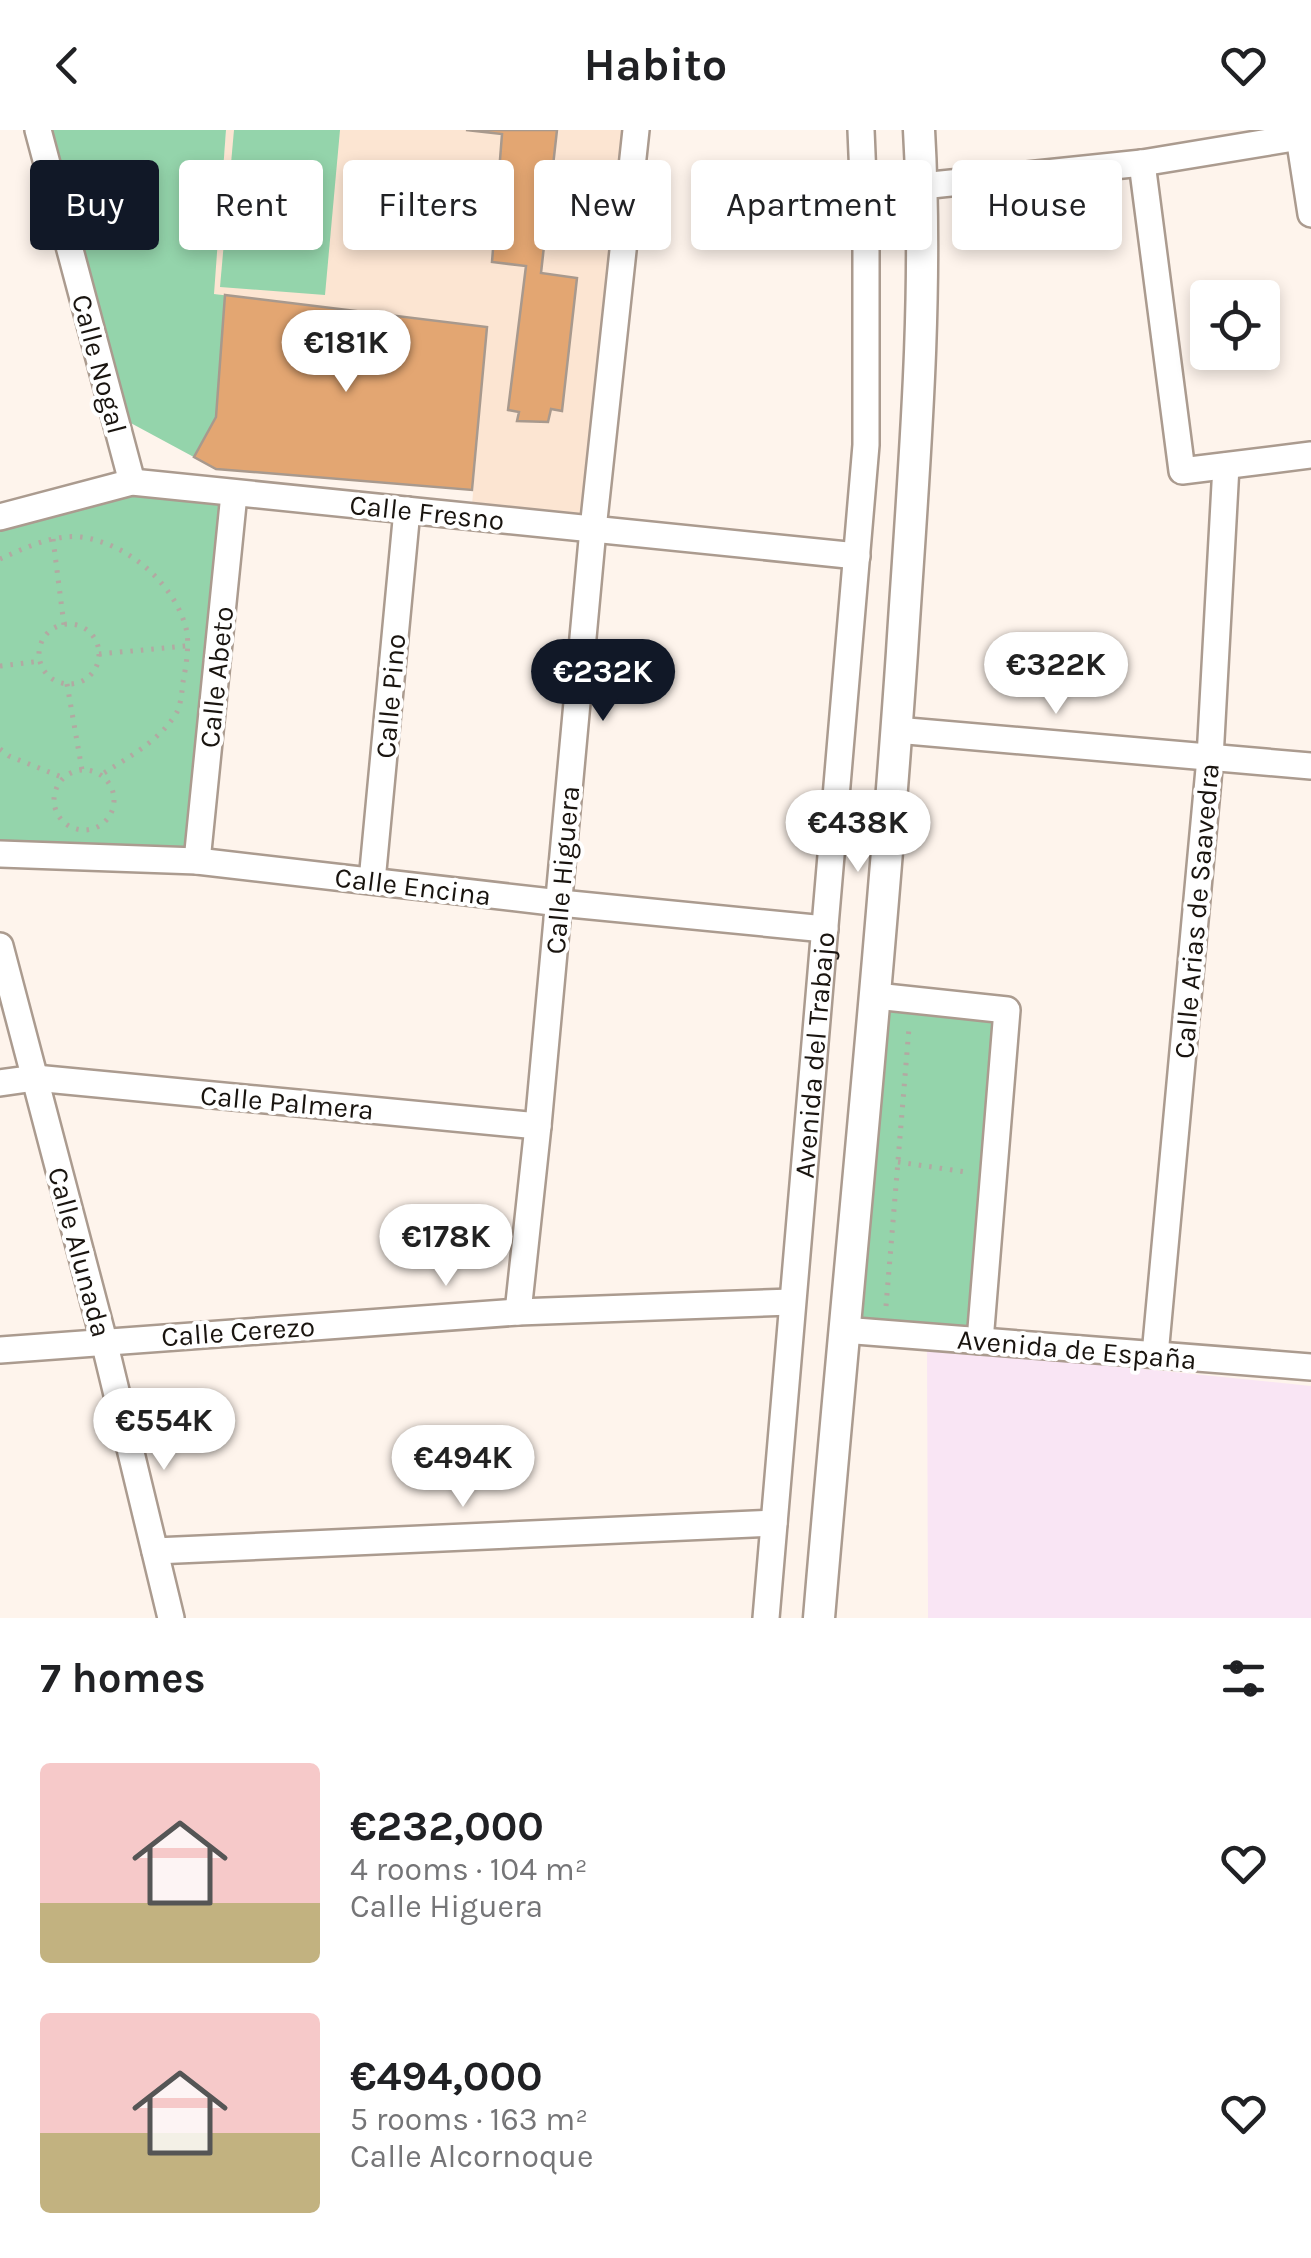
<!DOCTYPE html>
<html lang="en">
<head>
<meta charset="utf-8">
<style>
  body { margin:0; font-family:Karla,sans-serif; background:#f6f6f6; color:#202124; height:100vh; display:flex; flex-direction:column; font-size:38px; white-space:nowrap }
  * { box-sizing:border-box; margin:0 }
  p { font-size:32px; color:#757577 }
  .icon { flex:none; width:55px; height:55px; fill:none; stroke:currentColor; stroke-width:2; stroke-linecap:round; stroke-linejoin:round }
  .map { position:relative; height:1488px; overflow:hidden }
  .side { display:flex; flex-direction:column; background:#fff; flex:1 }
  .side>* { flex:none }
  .hud { position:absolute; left:30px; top:30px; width:1252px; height:90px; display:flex; gap:20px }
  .tools { position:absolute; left:1190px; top:150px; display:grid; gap:20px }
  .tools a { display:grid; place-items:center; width:90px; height:90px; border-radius:10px; background:#fff; box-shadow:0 5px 15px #0003; font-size:50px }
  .price { position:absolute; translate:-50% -85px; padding:0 22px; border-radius:35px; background:#fff; color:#222; font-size:32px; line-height:65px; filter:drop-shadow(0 2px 5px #0008) }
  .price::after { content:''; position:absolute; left:50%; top:60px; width:30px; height:22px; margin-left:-15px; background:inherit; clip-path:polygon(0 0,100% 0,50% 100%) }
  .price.selected { background:#111827; color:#fff }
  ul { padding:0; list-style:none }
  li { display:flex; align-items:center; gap:30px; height:250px; padding:0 40px }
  li span { display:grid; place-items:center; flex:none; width:280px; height:200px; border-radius:10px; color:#555 }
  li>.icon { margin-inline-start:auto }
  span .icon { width:120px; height:120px; fill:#fffc; stroke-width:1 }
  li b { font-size:42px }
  h2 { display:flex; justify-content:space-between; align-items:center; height:120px; padding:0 40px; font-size:42px }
  .chip { padding:0 35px; border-radius:10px; background:#fff; box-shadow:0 5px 15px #0003; font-size:35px; line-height:90px }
  .chip.selected { background:#111827; color:#fff }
  header { display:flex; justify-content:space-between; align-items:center; height:130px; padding:0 40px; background:#fff; font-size:45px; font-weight:700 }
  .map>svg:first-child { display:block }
  .built { fill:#fce5d2 }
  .industrial { fill:#f9e5f4 }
  .green { fill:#94d4ab }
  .building { fill:#e3a672; stroke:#a8998d; stroke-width:2.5 }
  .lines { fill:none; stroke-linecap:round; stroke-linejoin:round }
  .minor-casing { stroke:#ab9b8f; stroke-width:30 }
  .tertiary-casing { stroke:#ab9b8f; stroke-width:35 }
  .path { stroke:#b2a9a2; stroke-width:5; stroke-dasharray:2.5 8; stroke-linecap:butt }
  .minor { stroke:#fff; stroke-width:25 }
  .tertiary { stroke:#fff; stroke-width:30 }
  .labels { text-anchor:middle; stroke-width:8; stroke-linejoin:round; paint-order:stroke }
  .street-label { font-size:28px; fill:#19140f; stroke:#fff }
</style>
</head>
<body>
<header><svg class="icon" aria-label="back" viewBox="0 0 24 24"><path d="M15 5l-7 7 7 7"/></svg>Habito<svg class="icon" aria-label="heart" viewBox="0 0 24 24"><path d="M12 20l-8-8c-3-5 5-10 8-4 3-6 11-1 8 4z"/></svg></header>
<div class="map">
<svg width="1311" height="1488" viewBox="0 0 1311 1488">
  <rect width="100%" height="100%" fill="#fef4ec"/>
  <path class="built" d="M 226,0 L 636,0 L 593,399 L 471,387 L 487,197 L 213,164 Z"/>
  <path class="industrial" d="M 927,1217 L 1311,1256 L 1311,1488 L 928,1488 Z"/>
  <g class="green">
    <path d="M 38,0 L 226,0 L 214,164 L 487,197 L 472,360 L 216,339 L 114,284 Z"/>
    <path d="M 234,0 L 340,0 L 325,165 L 220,157 Z"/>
    <path d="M 132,352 L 234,364 L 197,731 L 0,724 L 0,387 Z"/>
    <path d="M 876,866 L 1007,880 L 980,1211 L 843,1200 Z"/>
  </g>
  <g class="building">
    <path d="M 466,0 L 557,0 L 541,143 L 577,148 L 562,281 L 551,279 L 548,292 L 517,291 L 519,282 L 508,280 L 526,136 L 492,132 L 502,4 Z"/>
    <path d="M 225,165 L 487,197 L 472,360 L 216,339 L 194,327 L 216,287 Z"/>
  </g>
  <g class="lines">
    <defs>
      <g id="minor">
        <path d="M 38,0 L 132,352"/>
        <path d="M 1298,0 L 1311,84"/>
        <path d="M 1142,33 L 1182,341 L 1311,325"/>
        <path d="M 922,56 L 1142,33 L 1311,5"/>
        <path d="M 0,387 L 132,352 L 857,426"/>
        <path d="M 896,600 L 1311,636"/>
        <path d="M 0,724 L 197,731 L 560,773 L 825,799"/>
        <path d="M 197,731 L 234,364"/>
        <path d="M 372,751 L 407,380"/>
        <path d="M 0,816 L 104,1211 L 171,1488"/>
        <path d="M 876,866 L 1007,880 L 980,1211"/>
        <path d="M 0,953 L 35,948 L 538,996"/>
        <path d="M 518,1182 L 538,996 L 593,399 L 636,0"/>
        <path d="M 843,1200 L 1311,1237"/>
        <path d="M 0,1220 L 518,1182 L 792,1172"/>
        <path d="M 1155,1225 L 1210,628 L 1226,336"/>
        <path d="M 155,1421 L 774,1393"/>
        <path id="s1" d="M 766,1488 L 866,315 L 866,121 L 861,0"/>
      </g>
      <path id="tertiary" d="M 819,1488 C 846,1166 880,844 902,522 C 913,348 929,174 919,0"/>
    </defs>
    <use href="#minor" class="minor-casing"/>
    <use href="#tertiary" class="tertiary-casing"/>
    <g class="path">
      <path d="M 53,409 L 64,495"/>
      <path d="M 0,429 C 25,418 53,404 81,407 C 127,413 174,453 186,498 C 190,514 186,536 183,552 C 182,561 181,574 177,582 C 159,612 128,627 101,645"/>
      <circle cx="69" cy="524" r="30"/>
      <path d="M 99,524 L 186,516"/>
      <path d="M 0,536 L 41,531"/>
      <path d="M 67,554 L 82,640"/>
      <path d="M 0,619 L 9,626 L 64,648"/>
      <circle cx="84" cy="670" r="30"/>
      <path d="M 898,1032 L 966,1042"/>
      <path d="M 886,1176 L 909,898"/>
    </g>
    <use href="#minor" class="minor"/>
    <use href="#tertiary" class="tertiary"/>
  </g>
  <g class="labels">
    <g class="street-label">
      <text transform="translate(100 234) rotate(75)" y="10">Calle Nogal</text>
      <text transform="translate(427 382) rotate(6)" y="10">Calle Fresno</text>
      <text transform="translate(216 547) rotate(-84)" y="10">Calle Abeto</text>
      <text transform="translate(390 566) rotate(-85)" y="10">Calle Pino</text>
      <text transform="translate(562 740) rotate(-85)" y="10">Calle Higuera</text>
      <text transform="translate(413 756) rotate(7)" y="10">Calle Encina</text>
      <text transform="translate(1196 781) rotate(-85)" y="10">Calle Arias de Saavedra</text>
      <text dy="10" stroke="none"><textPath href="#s1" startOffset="565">Avenida del Trabajo</textPath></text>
      <text transform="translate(287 972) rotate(5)" y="10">Calle Palmera</text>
      <text transform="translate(80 1122) rotate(75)" y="10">Calle Alunada</text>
      <text transform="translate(238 1201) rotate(-4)" y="10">Calle Cerezo</text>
      <text transform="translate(1077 1219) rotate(5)" y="10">Avenida de España</text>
    </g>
  </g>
</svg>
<div class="tools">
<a><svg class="icon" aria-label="locate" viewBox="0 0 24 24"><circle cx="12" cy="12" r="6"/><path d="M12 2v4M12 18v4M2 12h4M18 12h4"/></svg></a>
</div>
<b class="price" style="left:346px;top:265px">€181K</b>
<b class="price" style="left:1056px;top:587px">€322K</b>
<b class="price selected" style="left:603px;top:594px">€232K</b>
<b class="price" style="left:858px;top:745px">€438K</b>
<b class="price" style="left:446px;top:1159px">€178K</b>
<b class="price" style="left:164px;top:1343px">€554K</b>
<b class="price" style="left:463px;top:1380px">€494K</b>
<div class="hud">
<a class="chip selected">Buy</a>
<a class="chip">Rent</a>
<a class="chip">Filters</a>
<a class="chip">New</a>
<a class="chip">Apartment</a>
<a class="chip">House</a>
</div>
</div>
<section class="side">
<h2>7 homes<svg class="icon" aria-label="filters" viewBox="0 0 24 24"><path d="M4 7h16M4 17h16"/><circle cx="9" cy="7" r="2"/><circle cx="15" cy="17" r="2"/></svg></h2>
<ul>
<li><span style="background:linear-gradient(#f6c9c9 70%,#c2b280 0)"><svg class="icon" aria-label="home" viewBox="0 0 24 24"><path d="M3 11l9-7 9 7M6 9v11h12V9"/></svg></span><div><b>€232,000</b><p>4 rooms · 104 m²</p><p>Calle Higuera</p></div><svg class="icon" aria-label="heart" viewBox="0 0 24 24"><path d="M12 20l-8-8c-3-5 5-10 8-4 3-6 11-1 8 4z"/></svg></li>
<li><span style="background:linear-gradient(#f6c9c9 60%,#c2b280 0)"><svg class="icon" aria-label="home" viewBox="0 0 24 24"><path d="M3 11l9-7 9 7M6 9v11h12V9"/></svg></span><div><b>€494,000</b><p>5 rooms · 163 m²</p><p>Calle Alcornoque</p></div><svg class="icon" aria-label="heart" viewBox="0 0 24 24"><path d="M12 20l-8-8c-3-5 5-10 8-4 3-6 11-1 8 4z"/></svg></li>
</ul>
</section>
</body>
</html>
